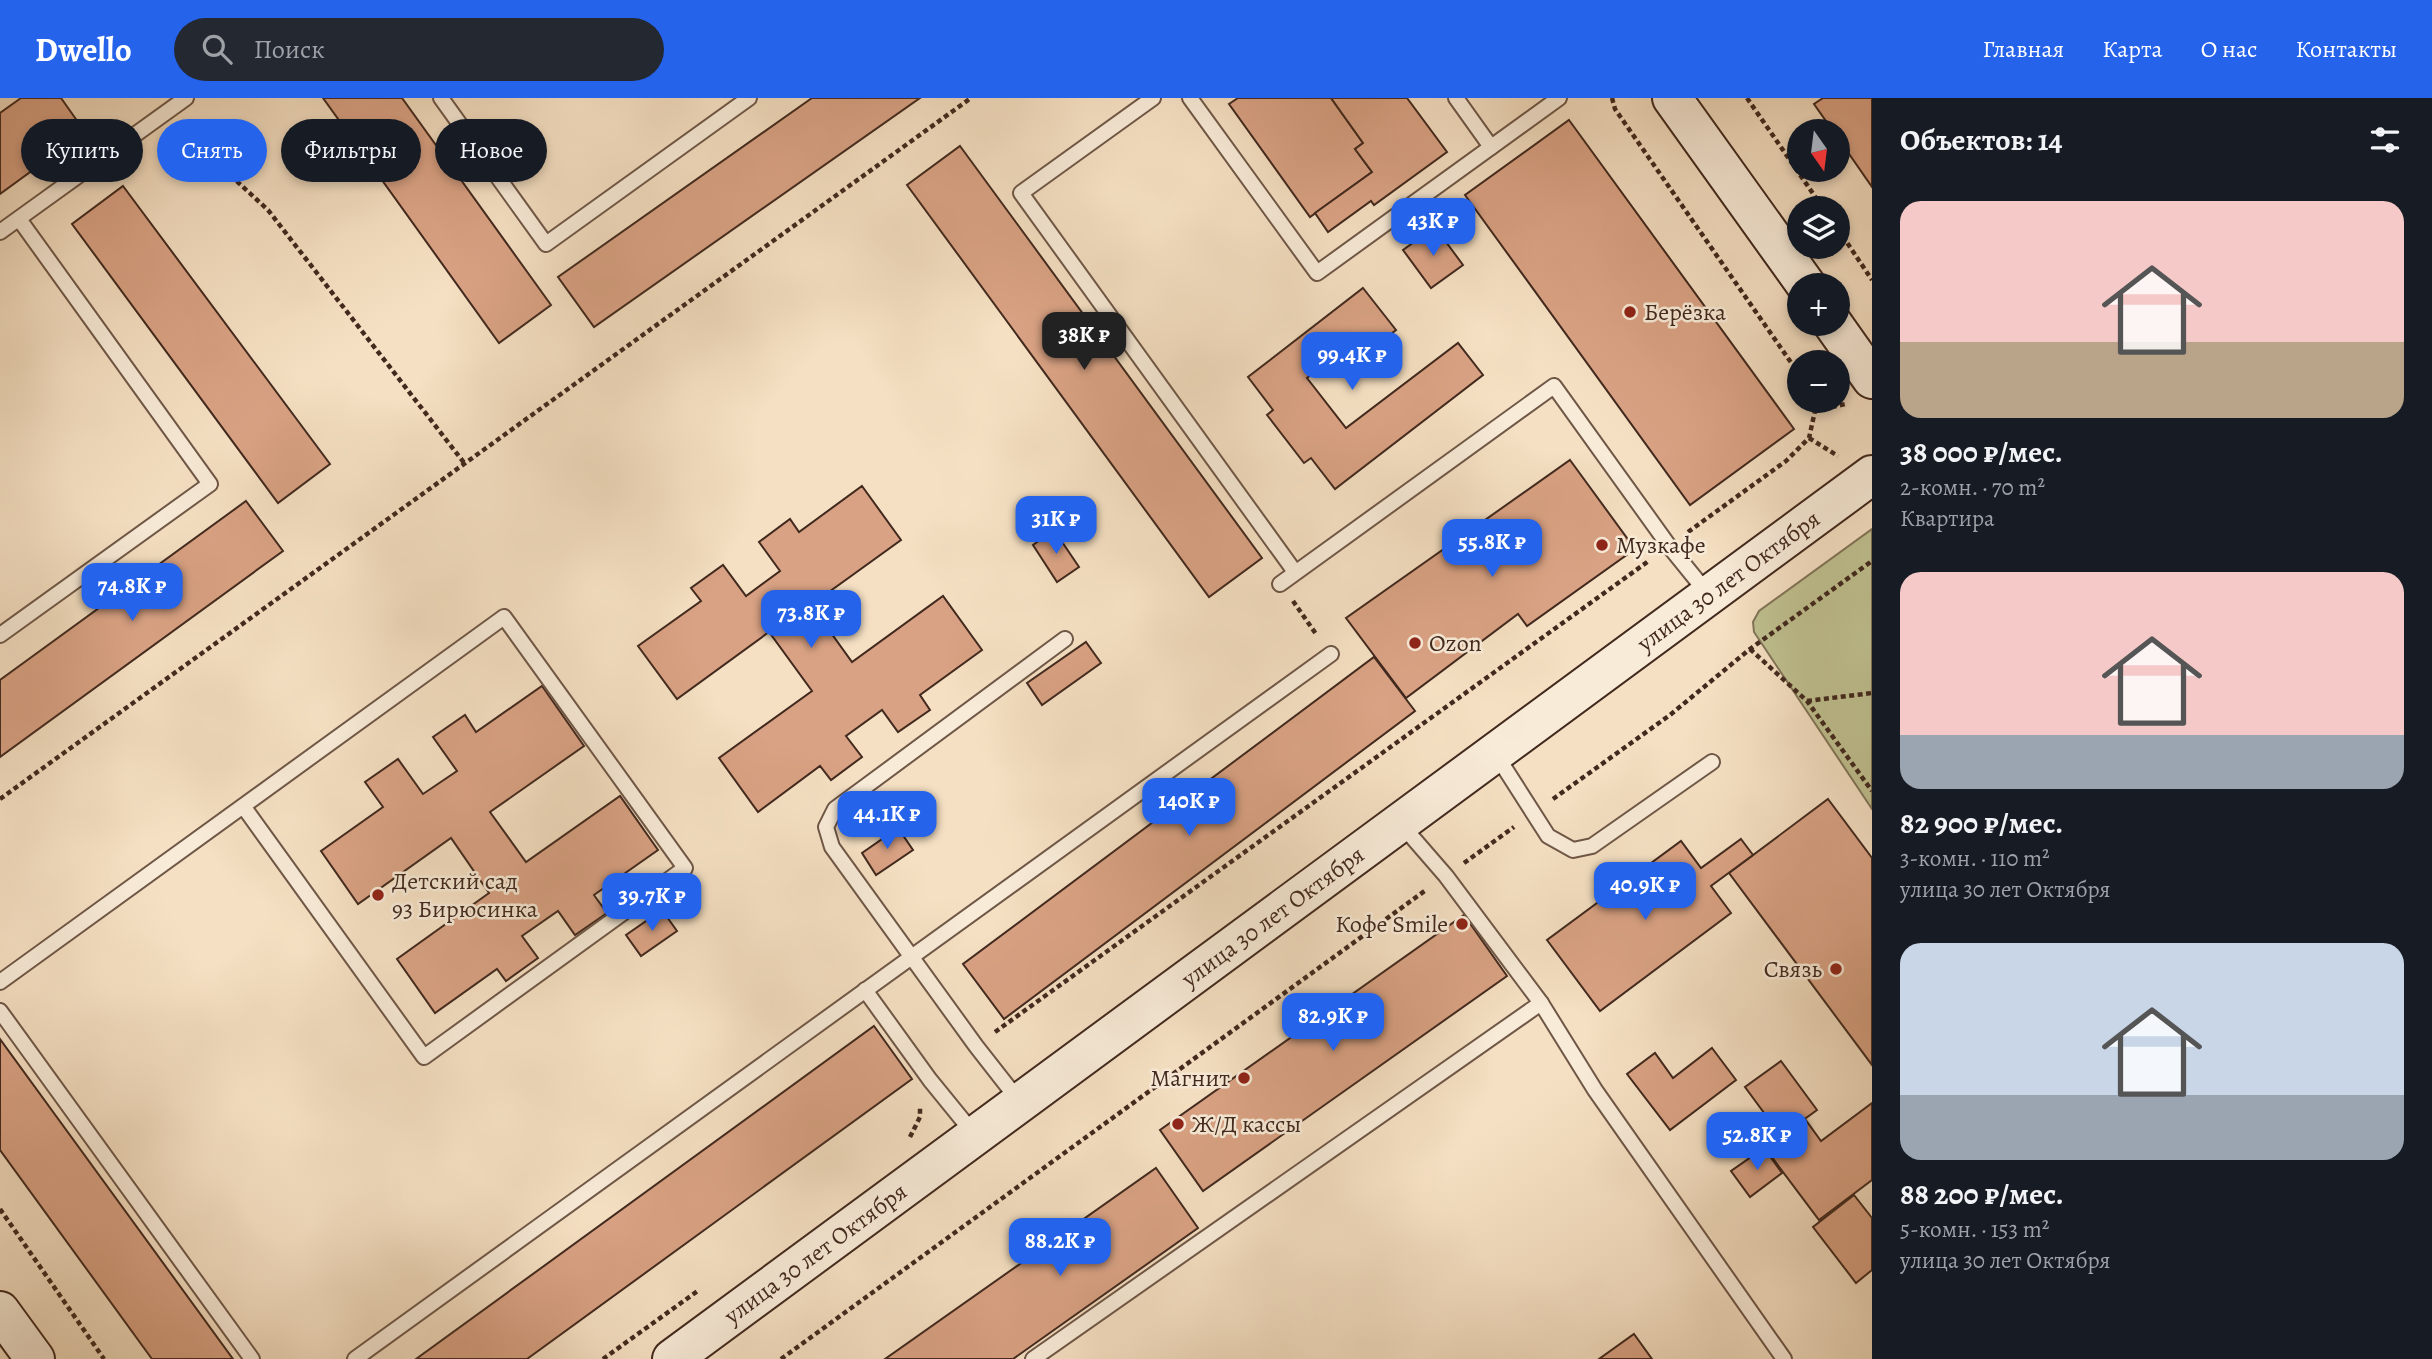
<!DOCTYPE html>
<html lang="ru">
<head>
<meta charset="utf-8">
<style>
  body { margin:0; font-family:Alegreya,serif; background:#242831; color:#f1f3f6; height:100vh; display:flex; flex-direction:column; font-size:26px; white-space:nowrap }
  * { box-sizing:border-box; margin:0 }
  p { font-size:23px; color:#9ea1a6 }
  .icon { flex:none; width:38px; height:38px; fill:none; stroke:currentColor; stroke-width:2; stroke-linecap:round; stroke-linejoin:round }
  .map { position:relative; flex:1; overflow:hidden }
  .sheet { display:flex; flex-direction:column; background:#171b24; width:560px }
  .sheet>* { flex:none }
  .top-card { position:absolute; left:21px; top:21px; width:665px; height:63px; display:flex; gap:14px }
  .needle { width:46px; rotate:166deg }
  .tools { position:absolute; left:1787px; top:21px; display:grid; gap:14px }
  .tools a { display:grid; place-items:center; width:63px; height:63px; border-radius:50%; background:#171b24; box-shadow:0 4px 10px #0003; font-size:35px }
  .price { position:absolute; translate:-50% -60px; padding:0 16px; border-radius:14px; background:#2563eb; color:#fff; font-size:23px; line-height:46px; filter:drop-shadow(0 2px 4px #0008) }
  .price::after { content:''; position:absolute; left:50%; top:42px; width:21px; height:16px; margin-left:-10px; background:inherit; clip-path:polygon(0 0,100% 0,50% 100%) }
  .price.current { background:#222; color:#fff }
  ul { padding:0; list-style:none }
  li { display:grid; align-content:center; gap:14px; height:371px; padding:0 28px }
  li span { display:grid; place-items:center; height:217px; border-radius:21px; color:#555 }
  li>.icon { margin-inline-start:auto }
  span .icon { width:126px; height:126px; fill:#fffc; stroke-width:1 }
  li b { font-size:30px }
  h2 { display:flex; justify-content:space-between; align-items:center; height:84px; padding:0 28px; font-size:30px }
  .chip { padding:0 24px; border-radius:32px; background:#171b24; box-shadow:0 4px 10px #0003; font-size:24px; line-height:63px }
  .chip.current { background:#2563eb; color:#fff }
  header { display:flex; align-items:center; gap:42px; box-sizing:border-box; height:98px; padding:0 35px; background:#2563eb; color:#fff }
  header strong { font-size:33px }
  nav { display:flex; gap:38px; margin-inline-start:auto; font-size:24px }
  .search { width:490px; height:63px; background:#242831; display:flex; align-items:center; gap:18px; box-sizing:border-box; padding:0 24px; border-radius:38px; color:#9ea1a6; font-size:26px }
  main { display:flex; flex:1; min-height:0 }
  .map>svg:first-child { display:block }
  .green { fill:#c0c191; stroke:#817558; stroke-width:2 }
  .building { fill:#d9a284; stroke:#42291e; stroke-width:2 }
  .lines { fill:none; stroke-linecap:round; stroke-linejoin:round }
  .lane-casing { stroke:#6f5747; stroke-width:18 }
  .secondary-casing { stroke:#42291e; stroke-width:42 }
  .path { stroke:#42291e; stroke-width:4.5; stroke-dasharray:5 3.5; stroke-linecap:butt }
  .lane { stroke:#f8ebd8; stroke-width:14 }
  .secondary { stroke:#f8ebd8; stroke-width:38 }
  .poi-dot { fill:#8f2418; stroke:#f8ebd8; stroke-width:2.5 }
  .labels { text-anchor:middle; stroke-width:5; stroke-linejoin:round; paint-order:stroke }
  .poi-label { font-size:24px; fill:#42291e; stroke:#f8ebd8; text-anchor:start }
  .street-label { font-size:24px; fill:#42291e; stroke:#f8ebd8 }
</style>
</head>
<body>
<header>
<strong>Dwello</strong>
<div class="search"><svg class="icon" aria-label="search" viewBox="0 0 24 24"><circle cx="10" cy="10" r="6"/><path d="M15 15l6 6"/></svg>Поиск</div>
<nav><a>Главная</a><a>Карта</a><a>О нас</a><a>Контакты</a></nav>
</header>
<main>
<div class="map">
<svg width="1872" height="1261" viewBox="0 0 1872 1261">
  <rect width="100%" height="100%" fill="#f5e0c3"/>
  <filter id="stains"><feTurbulence type="fractalNoise" baseFrequency=".00286" numOctaves="4"/><feColorMatrix values="0 0 0 0 .2 0 0 0 0 .09 0 0 0 0 .02 0 0 0 .5 -.17"/></filter>
  <radialGradient id="worn" r=".72"><stop offset=".6" stop-color="#630" stop-opacity="0"/><stop offset="1" stop-color="#630" stop-opacity=".3"/></radialGradient>
  <path class="green" d="M 1872,431 L 1872,711 L 1754,534 L 1753,524 L 1759,513 Z"/>
  <g class="building">
    <path d="M 21,0 L 61,0 L 85,34 L 0,96 L 0,15 Z"/>
    <path d="M 323,0 L 402,0 L 551,207 L 499,245 Z"/>
    <path d="M 812,0 L 920,0 L 594,229 L 558,179 Z"/>
    <path d="M 1238,0 L 1331,0 L 1363,45 L 1355,51 L 1372,74 L 1310,119 L 1229,6 Z"/>
    <path d="M 1331,0 L 1407,0 L 1447,54 L 1374,107 L 1371,103 L 1328,134 L 1315,115 L 1372,74 L 1355,51 L 1363,45 Z"/>
    <path d="M 1823,0 L 1872,0 L 1872,89 L 1838,40 L 1838,33 L 1833,33 L 1814,6 Z"/>
    <path d="M 1569,22 L 1794,331 L 1690,407 L 1465,97 Z"/>
    <path d="M 960,48 L 1262,460 L 1209,499 L 907,87 Z"/>
    <path d="M 123,88 L 330,366 L 278,405 L 72,126 Z"/>
    <path d="M 1435,129 L 1463,167 L 1431,190 L 1403,152 Z"/>
    <path d="M 1363,190 L 1396,232 L 1356,263 L 1346,250 L 1307,280 L 1346,330 L 1458,245 L 1483,277 L 1335,391 L 1311,360 L 1304,365 L 1267,317 L 1273,312 L 1248,279 Z"/>
    <path d="M 1570,362 L 1635,451 L 1527,528 L 1518,516 L 1406,600 L 1346,520 Z"/>
    <path d="M 862,388 L 901,442 L 811,507 L 852,564 L 943,498 L 982,552 L 920,597 L 930,612 L 898,634 L 882,612 L 846,638 L 862,659 L 831,682 L 820,668 L 758,714 L 719,660 L 812,593 L 769,534 L 677,601 L 638,548 L 701,503 L 691,490 L 723,467 L 746,498 L 780,473 L 759,444 L 790,421 L 799,434 Z"/>
    <path d="M 246,403 L 283,453 L 0,659 L 0,582 Z"/>
    <path d="M 1054,432 L 1079,469 L 1057,484 L 1033,447 Z"/>
    <path d="M 1086,544 L 1101,565 L 1042,607 L 1027,585 Z"/>
    <path d="M 1374,559 L 1415,613 L 1004,921 L 963,866 Z"/>
    <path d="M 542,588 L 584,648 L 490,714 L 526,764 L 620,698 L 658,752 L 594,797 L 607,815 L 575,837 L 558,813 L 522,838 L 538,860 L 506,883 L 497,871 L 435,915 L 397,861 L 489,795 L 451,740 L 358,806 L 321,753 L 383,709 L 365,684 L 398,661 L 423,696 L 457,673 L 433,639 L 465,617 L 476,634 Z"/>
    <path d="M 1828,701 L 1872,760 L 1872,967 L 1729,775 Z"/>
    <path d="M 898,730 L 913,752 L 876,777 L 862,755 Z"/>
    <path d="M 1741,741 L 1753,757 L 1711,788 L 1731,815 L 1600,913 L 1547,842 L 1681,743 L 1701,770 Z"/>
    <path d="M 662,812 L 677,833 L 641,858 L 626,837 Z"/>
    <path d="M 1464,817 L 1507,878 L 1203,1093 L 1160,1032 Z"/>
    <path d="M 874,928 L 912,981 L 527,1261 L 416,1261 Z"/>
    <path d="M 0,941 L 233,1261 L 152,1261 L 0,1052 Z"/>
    <path d="M 1712,950 L 1736,982 L 1670,1032 L 1627,976 L 1655,955 L 1673,980 Z"/>
    <path d="M 1781,963 L 1817,1012 L 1781,1038 L 1745,989 Z"/>
    <path d="M 1872,1005 L 1872,1082 L 1819,1122 L 1765,1050 L 1805,1021 L 1821,1043 Z"/>
    <path d="M 1764,1050 L 1782,1075 L 1750,1099 L 1731,1073 Z"/>
    <path d="M 1156,1070 L 1198,1130 L 1013,1261 L 885,1261 Z"/>
    <path d="M 1854,1097 L 1872,1120 L 1872,1172 L 1856,1185 L 1813,1129 Z"/>
    <path d="M 1634,1236 L 1652,1261 L 1599,1261 Z"/>
  </g>
  <g class="lines">
    <defs>
      <g id="lane">
        <path d="M 441,0 L 546,146 L 749,0"/>
        <path d="M 1153,0 L 1021,95 L 1295,474"/>
        <path d="M 1190,0 L 1317,175 L 1559,0"/>
        <path d="M 1456,0 L 1491,49"/>
        <path d="M 0,134 L 186,0"/>
        <path d="M 1280,486 L 1554,288 L 1669,448 L 1708,496"/>
        <path d="M 0,537 L 210,386 L 19,121"/>
        <path d="M 1495,655 L 1548,738 L 1573,752 L 1592,748 L 1712,664"/>
        <path d="M 1400,725 L 1446,778 L 1541,905 L 1595,992 L 1784,1261"/>
        <path d="M 0,884 L 504,519 L 685,770 L 424,959 L 243,708"/>
        <path d="M 865,892 L 930,982 L 974,1036"/>
        <path d="M 0,913 L 252,1261"/>
        <path d="M 1019,1003 L 976,948 L 832,749 L 826,729 L 835,711 L 1065,541"/>
        <path d="M 355,1261 L 1331,556"/>
        <path d="M 1033,1261 L 1541,905"/>
      </g>
      <g id="secondary">
        <path d="M 1672,0 L 1806,187"/>
        <path d="M 1833,226 L 1872,281"/>
        <path d="M 0,1213 L 35,1261"/>
        <path id="s1" d="M 672,1261 L 1872,377"/>
      </g>
    </defs>
    <use href="#lane" class="lane-casing"/>
    <use href="#secondary" class="secondary-casing"/>
    <g class="path">
      <path d="M 1612,0 L 1615,11 L 1799,276"/>
      <path d="M 1747,0 L 1823,110"/>
      <path d="M 186,27 L 190,37 L 216,64 L 268,112 L 465,366"/>
      <path d="M 1838,131 L 1872,182"/>
      <path d="M 1815,313 L 1845,306"/>
      <path d="M 1809,340 L 1838,358"/>
      <path d="M 1688,434 L 1786,363 L 1809,340 L 1815,313 L 1812,303"/>
      <path d="M 1293,503 L 1316,536"/>
      <path d="M 1750,551 L 1807,603 L 1872,693"/>
      <path d="M 1807,603 L 1872,595"/>
      <path d="M 0,701 L 971,0"/>
      <path d="M 1553,701 L 1670,617 L 1750,551 L 1872,463"/>
      <path d="M 1464,765 L 1514,729"/>
      <path d="M 995,934 L 1650,462"/>
      <path d="M 910,1039 L 920,1019 L 920,1008"/>
      <path d="M 0,1111 L 104,1261"/>
      <path d="M 603,1261 L 699,1192"/>
      <path d="M 781,1261 L 1426,792"/>
    </g>
    <use href="#lane" class="lane"/>
    <use href="#secondary" class="secondary"/>
  </g>
  <g class="poi-dot">
    <circle cx="1630" cy="214" r="7"/>
    <circle cx="1602" cy="447" r="7"/>
    <circle cx="1415" cy="545" r="7"/>
    <circle cx="378" cy="797" r="7"/>
    <circle cx="1462" cy="826" r="7"/>
    <circle cx="1836" cy="871" r="7"/>
    <circle cx="1244" cy="980" r="7"/>
    <circle cx="1178" cy="1026" r="7"/>
  </g>
  <g class="labels">
    <g class="poi-label">
      <text x="1644" y="222">Берёзка</text>
      <text x="1616" y="455">Музкафе</text>
      <text x="1429" y="553">Ozon</text>
      <text x="392" y="791">Детский сад<tspan x="392" dy="28">93 Бирюсинка</tspan></text>
      <text x="1448" y="834" text-anchor="end">Кофе Smile</text>
      <text x="1822" y="879" text-anchor="end">Связь</text>
      <text x="1230" y="988" text-anchor="end">Магнит</text>
      <text x="1192" y="1034">Ж/Д кассы</text>
    </g>
    <g class="street-label">
      <text dy="8" stroke="none"><textPath href="#s1" startOffset="1312">улица 30 лет Октября</textPath></text>
      <text dy="8" stroke="none"><textPath href="#s1" startOffset="746">улица 30 лет Октября</textPath></text>
      <text dy="8" stroke="none"><textPath href="#s1" startOffset="178">улица 30 лет Октября</textPath></text>
    </g>
  </g>
  <rect width="100%" height="100%" filter="url(#stains)"/>
  <rect width="100%" height="100%" fill="url(#worn)"/>
</svg>
<div class="tools">
<a><svg class="needle" viewBox="-14 -14 28 28"><path d="M0-13l5 13h-10z" fill="#e53935"/><path d="M0 13l5-13h-10z" fill="#9ea1a6"/></svg></a>
<a><svg class="icon" aria-label="layers" viewBox="0 0 24 24"><path d="M12 4l9 5-9 5-9-5zM3 14l9 5 9-5"/></svg></a>
<a>+</a>
<a>−</a>
</div>
<b class="price" style="left:1433px;top:160px">43K ₽</b>
<b class="price current" style="left:1084px;top:274px">38K ₽</b>
<b class="price" style="left:1352px;top:294px">99.4K ₽</b>
<b class="price" style="left:1056px;top:458px">31K ₽</b>
<b class="price" style="left:1492px;top:481px">55.8K ₽</b>
<b class="price" style="left:132px;top:525px">74.8K ₽</b>
<b class="price" style="left:811px;top:552px">73.8K ₽</b>
<b class="price" style="left:1189px;top:740px">140K ₽</b>
<b class="price" style="left:887px;top:753px">44.1K ₽</b>
<b class="price" style="left:1645px;top:824px">40.9K ₽</b>
<b class="price" style="left:652px;top:835px">39.7K ₽</b>
<b class="price" style="left:1333px;top:955px">82.9K ₽</b>
<b class="price" style="left:1757px;top:1074px">52.8K ₽</b>
<b class="price" style="left:1060px;top:1180px">88.2K ₽</b>
<div class="top-card">
<a class="chip">Купить</a>
<a class="chip current">Снять</a>
<a class="chip">Фильтры</a>
<a class="chip">Новое</a>
</div>
</div>
<section class="sheet">
<h2>Объектов: 14<svg class="icon" aria-label="filters" viewBox="0 0 24 24"><path d="M4 7h16M4 17h16"/><circle cx="9" cy="7" r="2"/><circle cx="15" cy="17" r="2"/></svg></h2>
<ul>
<li><span style="background:linear-gradient(#f6c9c9 65%,#b9a48a 0)"><svg class="icon" aria-label="home" viewBox="0 0 24 24"><path d="M3 11l9-7 9 7M6 9v11h12V9"/></svg></span><div><b>38 000 ₽/мес.</b><p>2-комн. · 70 m²</p><p>Квартира</p></div></li>
<li><span style="background:linear-gradient(#f6c9c9 75%,#9aa5b1 0)"><svg class="icon" aria-label="home" viewBox="0 0 24 24"><path d="M3 11l9-7 9 7M6 9v11h12V9"/></svg></span><div><b>82 900 ₽/мес.</b><p>3-комн. · 110 m²</p><p>улица 30 лет Октября</p></div></li>
<li><span style="background:linear-gradient(#c9d6e8 70%,#9aa5b1 0)"><svg class="icon" aria-label="home" viewBox="0 0 24 24"><path d="M3 11l9-7 9 7M6 9v11h12V9"/></svg></span><div><b>88 200 ₽/мес.</b><p>5-комн. · 153 m²</p><p>улица 30 лет Октября</p></div></li>
</ul>
</section>
</main>
</body>
</html>
